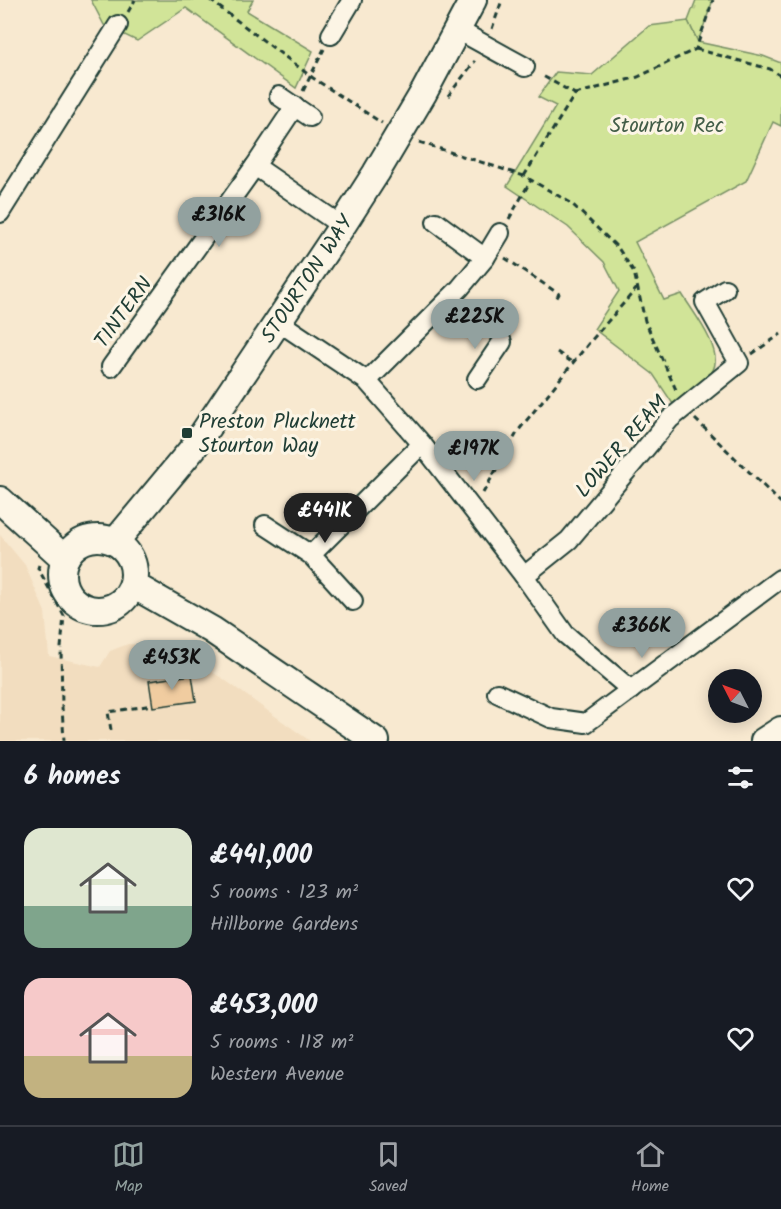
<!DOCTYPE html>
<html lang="en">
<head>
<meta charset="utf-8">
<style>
  body { margin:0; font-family:Kalam,sans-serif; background:#242831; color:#f1f3f6; height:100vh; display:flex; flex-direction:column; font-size:22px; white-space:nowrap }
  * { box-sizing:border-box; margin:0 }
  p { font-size:20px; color:#9ea1a6 }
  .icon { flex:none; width:33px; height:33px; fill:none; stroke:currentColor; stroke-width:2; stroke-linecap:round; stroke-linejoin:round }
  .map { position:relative; height:741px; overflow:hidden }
  .details { display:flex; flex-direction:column; background:#171b24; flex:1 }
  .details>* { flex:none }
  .needle { width:39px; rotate:312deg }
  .tools { position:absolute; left:708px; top:669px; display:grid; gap:12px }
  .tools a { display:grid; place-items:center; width:54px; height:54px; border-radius:50%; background:#171b24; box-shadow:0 3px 15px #0003; font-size:30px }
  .price { position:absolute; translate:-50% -51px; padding:0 14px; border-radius:21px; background:#92a19f; color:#111; font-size:20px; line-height:39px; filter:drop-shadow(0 2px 3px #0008) }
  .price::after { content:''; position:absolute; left:50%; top:36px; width:18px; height:14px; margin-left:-9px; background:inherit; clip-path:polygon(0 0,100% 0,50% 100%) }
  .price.on { background:#222; color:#fff }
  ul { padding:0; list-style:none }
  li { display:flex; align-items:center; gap:18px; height:150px; padding:0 24px }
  li span { display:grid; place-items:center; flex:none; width:168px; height:120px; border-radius:18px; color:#555 }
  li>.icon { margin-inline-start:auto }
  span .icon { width:72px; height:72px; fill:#fffc; stroke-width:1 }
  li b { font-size:26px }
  h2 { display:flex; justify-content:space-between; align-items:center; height:72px; padding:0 24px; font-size:26px }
  .tab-bar { display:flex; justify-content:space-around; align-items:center; height:84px; border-top:2px solid #363941; background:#171b24; font-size:16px; color:#9ea1a6 }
  .tab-bar a { display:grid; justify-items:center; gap:3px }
  .tab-bar .on { color:#92a19f }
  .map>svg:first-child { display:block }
  .built { fill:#f2ddbf }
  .grass { fill:url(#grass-tufts); stroke:#789066; stroke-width:1.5 }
  .park { fill:#d1e498; stroke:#789066; stroke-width:1.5 }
  .building { fill:#f0cca0; stroke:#1f3d34; stroke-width:1.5 }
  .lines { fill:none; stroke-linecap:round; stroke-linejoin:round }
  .street-casing { stroke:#1f3d34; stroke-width:22 }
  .secondary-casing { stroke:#1f3d34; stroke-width:30 }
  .path { stroke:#1f3d34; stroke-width:3; stroke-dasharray:6 4.5; stroke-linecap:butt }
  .street { stroke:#fcf5e5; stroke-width:18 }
  .secondary { stroke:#fcf5e5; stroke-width:26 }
  .poi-dot { fill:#1f3d34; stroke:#fcf5e5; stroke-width:2 }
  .labels { text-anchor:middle; stroke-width:6; stroke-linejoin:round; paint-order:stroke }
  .park-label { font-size:21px; fill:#435e48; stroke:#fcf5e5 }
  .street-label { font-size:21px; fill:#1f3d34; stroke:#fcf5e5 }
  .poi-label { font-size:21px; fill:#1f3d34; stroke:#fcf5e5; text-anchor:start }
</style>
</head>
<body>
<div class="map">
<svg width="781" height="741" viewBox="0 0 781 741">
  <defs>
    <pattern id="grass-tufts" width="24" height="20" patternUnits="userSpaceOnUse" patternTransform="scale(1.5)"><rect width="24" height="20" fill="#d1e498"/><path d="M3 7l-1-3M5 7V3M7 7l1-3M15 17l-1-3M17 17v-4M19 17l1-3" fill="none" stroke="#b3c484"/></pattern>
  </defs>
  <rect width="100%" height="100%" fill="#f8e9d0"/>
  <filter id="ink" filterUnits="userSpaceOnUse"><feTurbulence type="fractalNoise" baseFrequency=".0167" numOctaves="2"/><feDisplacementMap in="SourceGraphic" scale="12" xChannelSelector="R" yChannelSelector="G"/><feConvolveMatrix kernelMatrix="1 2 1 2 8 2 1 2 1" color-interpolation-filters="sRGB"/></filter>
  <g filter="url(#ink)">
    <path class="built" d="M 0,535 L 25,565 L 45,612 L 49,656 L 100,667 L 110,651 L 128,644 L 149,645 L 178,653 L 222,678 L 310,741 L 0,741 Z"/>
    <path class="grass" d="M 696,0 L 713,0 L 698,42 L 688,21 Z"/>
    <g class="park">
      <path d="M 91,0 L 253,0 L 247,11 L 313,51 L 296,88 L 186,8 L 137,41 L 104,25 Z"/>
      <path d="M 688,21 L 698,42 L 763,56 L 781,63 L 781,126 L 773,122 L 746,181 L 635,242 L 664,300 L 682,294 C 692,311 724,350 713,370 C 710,376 680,399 673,404 L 653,374 L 594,329 L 619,291 L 604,262 L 568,227 L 507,186 L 556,106 L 538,97 L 556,72 L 592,75 L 649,26 Z"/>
    </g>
    <path class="building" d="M 192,675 L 196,701 L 153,707 L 149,681 Z"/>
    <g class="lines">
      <defs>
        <g id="street">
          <path d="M 458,30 L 525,67"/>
          <path d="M 331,35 L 352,0"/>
          <path d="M 279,96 L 310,117"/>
          <path d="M 255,166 L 342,226"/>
          <path d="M 0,213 L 118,25"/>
          <path d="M 485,258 L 500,233"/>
          <path d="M 279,322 L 367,381 L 422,444 L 524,576 L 565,634 L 631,690"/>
          <path d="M 111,367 L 255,166 L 295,106"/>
          <path d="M 477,379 L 502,342"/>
          <path d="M 367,381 L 460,288 L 485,258 L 436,222"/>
          <path d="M 265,525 L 311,555 L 353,601"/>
          <path d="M 311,555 L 422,444"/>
          <path d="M 524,576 L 569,540 L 670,419 L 739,363 L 705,302 L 725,289"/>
          <path d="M 497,693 L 551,718 L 586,723 L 780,579"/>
        </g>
        <g id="secondary">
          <path d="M 0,500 L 65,559"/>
          <circle cx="98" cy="574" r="36"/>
          <path id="s1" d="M 115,542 L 194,447 L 342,226 L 376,173 L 424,92 L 473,0"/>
          <path d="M 133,585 L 212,630 L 376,741"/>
          <path d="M 764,741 L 781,730"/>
        </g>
      </defs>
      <use href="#street" class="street-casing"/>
      <use href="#secondary" class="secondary-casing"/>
      <g class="path">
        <path d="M 210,0 L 313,78 L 382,123"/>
        <path d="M 128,12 L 135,0"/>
        <path d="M 492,29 L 502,0"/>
        <path d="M 696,49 L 770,69 L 781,76"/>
        <path d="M 303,91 L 324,49"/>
        <path d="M 575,94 L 638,77 L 696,49 L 713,0"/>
        <path d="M 448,96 L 475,61"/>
        <path d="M 419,142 L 524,176 L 571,203 L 618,248 L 634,272 L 645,321 L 677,392"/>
        <path d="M 524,176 L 575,94 L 541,75"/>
        <path d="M 509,219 L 531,180"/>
        <path d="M 505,258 L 559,294 L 555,301"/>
        <path d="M 557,352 L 573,363"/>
        <path d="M 752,354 L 781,334"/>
        <path d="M 695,419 L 781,503"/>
        <path d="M 483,493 L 518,431 L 589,343 L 637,288"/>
        <path d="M 39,565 L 38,568 L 64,616 L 61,648 L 62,707 L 64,741"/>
        <path d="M 111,730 L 108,712 L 153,705"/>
      </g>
      <use href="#street" class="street"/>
      <use href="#secondary" class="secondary"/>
    </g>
  </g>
  <rect class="poi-dot" x="181" y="427" width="12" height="12" rx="3"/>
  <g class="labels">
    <g class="park-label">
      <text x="667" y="132">Stourton Rec</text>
    </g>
    <g class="street-label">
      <text dy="7" stroke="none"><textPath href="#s1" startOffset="326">STOURTON WAY</textPath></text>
      <text transform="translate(123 312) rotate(-54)" y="7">TINTERN</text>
      <text transform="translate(621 446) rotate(-49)" y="7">LOWER REAM</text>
    </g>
    <g class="poi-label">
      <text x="199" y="428">Preston Plucknett<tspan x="199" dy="24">Stourton Way</tspan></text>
    </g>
  </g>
</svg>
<div class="tools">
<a><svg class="needle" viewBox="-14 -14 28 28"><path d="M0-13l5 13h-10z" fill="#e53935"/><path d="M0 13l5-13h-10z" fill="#9ea1a6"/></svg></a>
</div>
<b class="price" style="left:219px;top:248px">£316K</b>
<b class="price" style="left:475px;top:350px">£225K</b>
<b class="price" style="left:474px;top:482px">£197K</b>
<b class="price on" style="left:325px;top:544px">£441K</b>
<b class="price" style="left:642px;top:659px">£366K</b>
<b class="price" style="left:172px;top:691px">£453K</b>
</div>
<section class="details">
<h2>6 homes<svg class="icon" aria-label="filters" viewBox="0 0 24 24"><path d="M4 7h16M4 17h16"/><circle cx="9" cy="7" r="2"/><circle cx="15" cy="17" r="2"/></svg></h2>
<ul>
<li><span style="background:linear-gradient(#dfe7d0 65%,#7fa58c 0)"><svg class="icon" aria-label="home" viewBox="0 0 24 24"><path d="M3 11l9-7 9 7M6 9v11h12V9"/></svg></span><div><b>£441,000</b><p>5 rooms · 123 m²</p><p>Hillborne Gardens</p></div><svg class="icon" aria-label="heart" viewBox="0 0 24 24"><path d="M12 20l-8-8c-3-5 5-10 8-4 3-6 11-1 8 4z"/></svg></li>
<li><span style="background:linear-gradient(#f6c9c9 65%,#c2b280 0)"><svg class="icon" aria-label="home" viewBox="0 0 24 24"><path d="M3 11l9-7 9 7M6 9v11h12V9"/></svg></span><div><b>£453,000</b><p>5 rooms · 118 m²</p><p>Western Avenue</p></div><svg class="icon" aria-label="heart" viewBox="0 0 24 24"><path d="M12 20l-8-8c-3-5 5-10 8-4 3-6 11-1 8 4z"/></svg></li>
</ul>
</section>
<nav class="tab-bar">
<a class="on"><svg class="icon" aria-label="map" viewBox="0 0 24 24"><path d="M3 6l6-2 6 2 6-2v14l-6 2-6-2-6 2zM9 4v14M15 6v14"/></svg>Map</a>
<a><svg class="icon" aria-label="saved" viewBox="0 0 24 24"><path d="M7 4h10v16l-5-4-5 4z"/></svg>Saved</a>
<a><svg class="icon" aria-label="home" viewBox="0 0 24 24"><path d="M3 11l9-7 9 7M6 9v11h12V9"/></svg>Home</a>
</nav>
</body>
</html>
